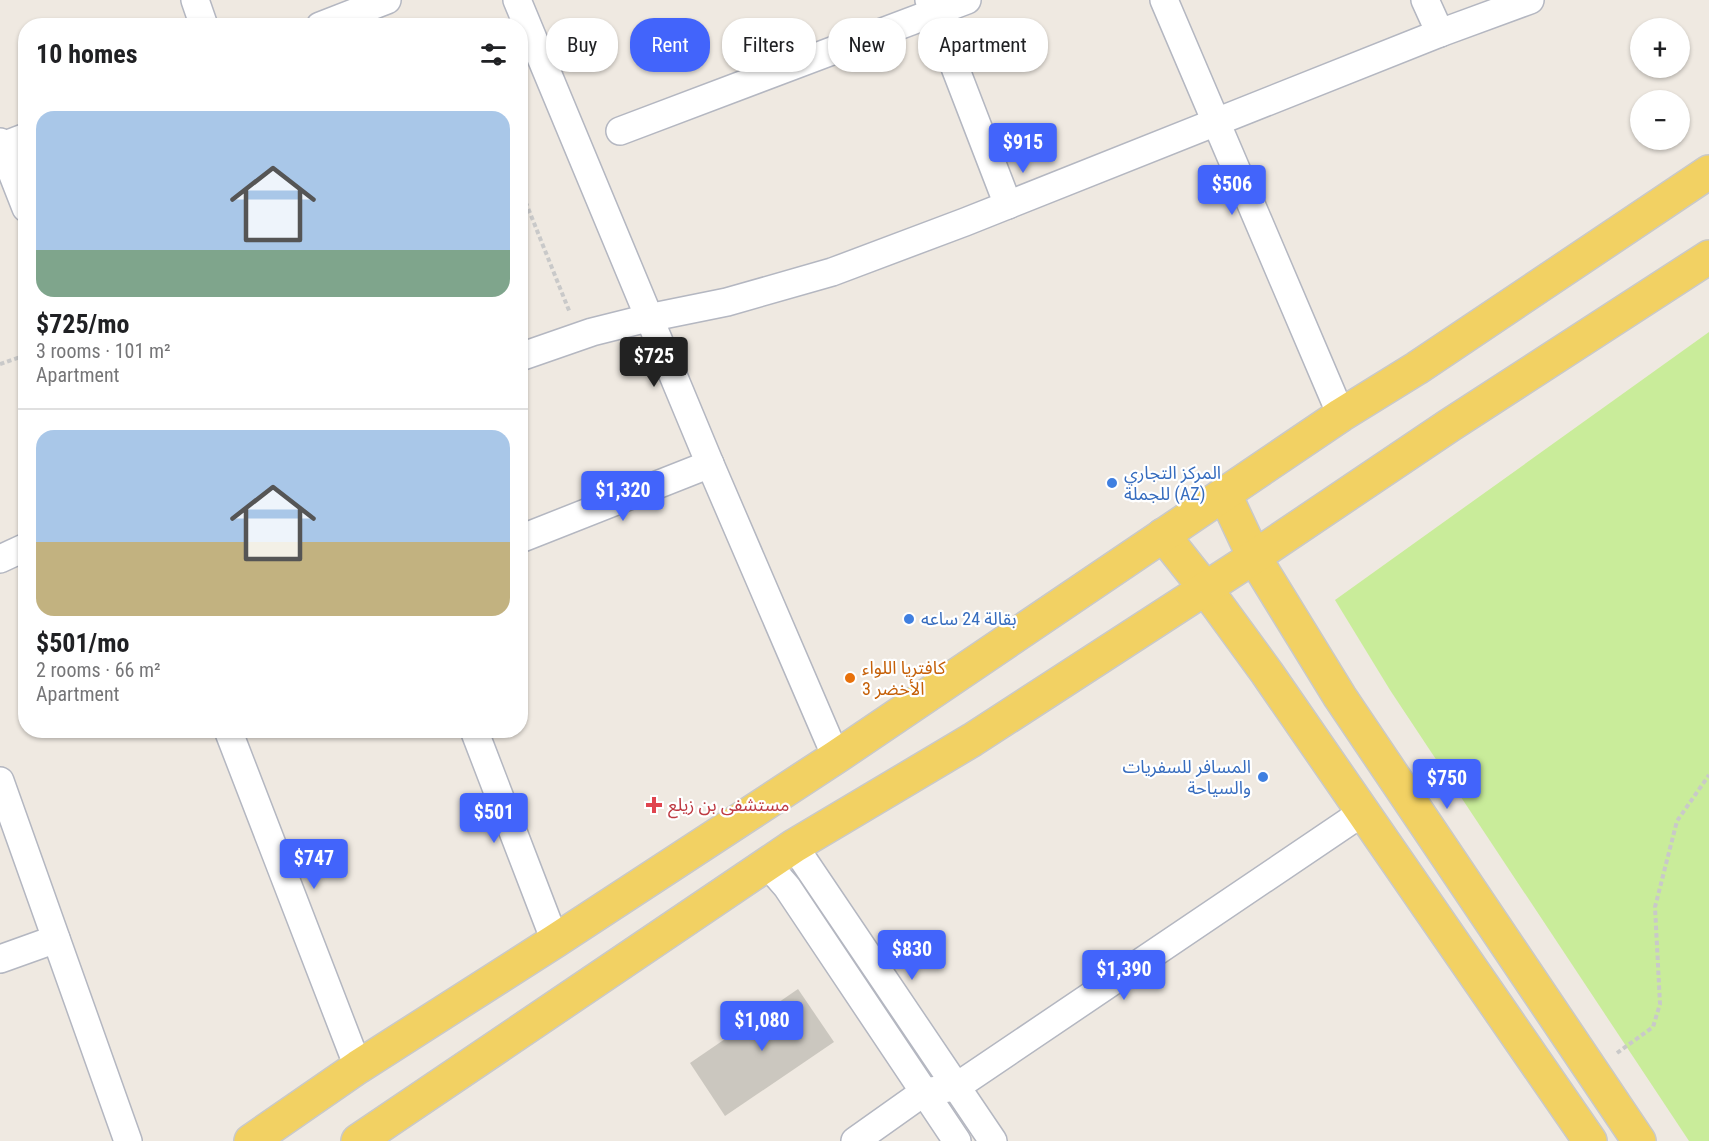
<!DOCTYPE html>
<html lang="en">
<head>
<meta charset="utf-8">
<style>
  body { margin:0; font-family:"Roboto Condensed","Noto Sans Arabic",sans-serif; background:#f6f6f6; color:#202124; height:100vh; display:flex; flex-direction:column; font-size:22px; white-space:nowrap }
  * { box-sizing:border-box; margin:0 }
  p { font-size:20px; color:#757577 }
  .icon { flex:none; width:33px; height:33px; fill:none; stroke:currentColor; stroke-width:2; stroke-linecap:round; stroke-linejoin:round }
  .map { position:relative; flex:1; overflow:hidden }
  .sheet { position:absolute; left:18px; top:18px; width:510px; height:720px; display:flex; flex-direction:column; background:#fff; border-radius:24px; box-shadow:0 2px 4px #0004 }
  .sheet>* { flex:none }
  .top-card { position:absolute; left:546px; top:18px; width:570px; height:54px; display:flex; gap:12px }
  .tools { position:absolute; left:1630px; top:18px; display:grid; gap:12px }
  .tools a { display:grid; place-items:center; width:60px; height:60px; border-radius:50%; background:#fff; box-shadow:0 2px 4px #0004; font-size:30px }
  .price { position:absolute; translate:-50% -51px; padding:0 14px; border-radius:6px; background:#4264fb; color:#fff; font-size:20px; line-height:39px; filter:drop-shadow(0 2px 3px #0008) }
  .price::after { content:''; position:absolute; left:50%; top:36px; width:18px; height:14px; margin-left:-9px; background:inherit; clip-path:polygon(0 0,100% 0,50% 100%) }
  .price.active { background:#222; color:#fff }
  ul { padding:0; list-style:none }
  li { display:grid; align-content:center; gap:12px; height:318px; padding:0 18px }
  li+li { border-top:2px solid #e0e0e0 }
  li span { display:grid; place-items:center; height:186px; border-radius:18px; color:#555 }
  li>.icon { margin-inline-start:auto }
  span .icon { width:108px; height:108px; fill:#fffc; stroke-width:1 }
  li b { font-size:26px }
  h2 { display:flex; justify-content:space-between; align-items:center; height:72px; padding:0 18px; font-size:26px }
  .chip { padding:0 21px; border-radius:24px; background:#fff; box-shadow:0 2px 4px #0004; font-size:21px; line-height:54px }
  .chip.active { background:#4264fb; color:#fff }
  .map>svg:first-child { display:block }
  .pitch { fill:#c9ec9a }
  .building { fill:#cbc7bf }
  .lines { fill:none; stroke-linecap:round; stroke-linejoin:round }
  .minor-casing { stroke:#b4b7c1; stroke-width:30 }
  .major-casing { stroke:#c9c9c9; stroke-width:36 }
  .path { stroke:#c9c9c9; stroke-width:4; stroke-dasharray:4.5 3; stroke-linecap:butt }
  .minor { stroke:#fff; stroke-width:27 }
  .major { stroke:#f2d163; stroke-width:33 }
  .shop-dot { fill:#3f7fe0; stroke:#fff; stroke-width:2 }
  .food-dot { fill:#e8710a; stroke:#fff; stroke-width:2 }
  .health-dot { fill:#e0444e; stroke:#fff; stroke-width:2 }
  .labels { text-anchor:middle; stroke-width:4.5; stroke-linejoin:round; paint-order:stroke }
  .shop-label { font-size:18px; fill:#366cbe; stroke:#fff; text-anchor:start }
  .food-label { font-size:18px; fill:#c56008; stroke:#fff; text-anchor:start }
  .health-label { font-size:18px; fill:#be3a42; stroke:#fff; text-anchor:start }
</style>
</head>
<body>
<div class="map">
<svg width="1709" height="1141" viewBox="0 0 1709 1141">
  <rect width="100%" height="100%" fill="#efe9e1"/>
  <path class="pitch" d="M 1709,332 L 1709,1141 L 1689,1141 L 1390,690 L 1335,600 Z"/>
  <path class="building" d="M 798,989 L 834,1042 L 725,1116 L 690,1063 Z"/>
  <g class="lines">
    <defs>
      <g id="minor">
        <path d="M 195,0 L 204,26"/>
        <path d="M 517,0 L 710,464 L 836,757"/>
        <path d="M 929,0 L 1008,205"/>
        <path d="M 1164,0 L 1341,415"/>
        <path d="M 1425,0 L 1440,33"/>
        <path d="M 320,26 L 387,0"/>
        <path d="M 620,131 L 967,0"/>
        <path d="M 0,142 L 26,208"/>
        <path d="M 0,147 L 26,137"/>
        <path d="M 520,357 L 592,332 L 648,318 L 727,302 L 832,272 L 965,222 L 1440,33 L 1530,0"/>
        <path d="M 520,539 L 710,464"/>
        <path d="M 0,559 L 26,547"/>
        <path d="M 228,730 L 358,1067"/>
        <path d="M 474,730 L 555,941"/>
        <path d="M 0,781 L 128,1141"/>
        <path d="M 794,846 L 993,1141"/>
        <path d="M 767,864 L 787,887 L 957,1141"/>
        <path d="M 0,959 L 56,939"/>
        <path d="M 855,1141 L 924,1092 L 956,1087 L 1363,812"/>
      </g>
      <g id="major">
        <path d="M 1225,495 L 1254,557 L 1340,697 L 1639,1141"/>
        <path d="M 1163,535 L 1205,588 L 1267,673 L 1590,1141"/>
        <path d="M 251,1141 L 358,1067 L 555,941 L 836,757 L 1341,415 L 1417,368 L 1709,172"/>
        <path d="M 358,1141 L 794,846 L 972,740 L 1254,557 L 1450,425 L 1709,257"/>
      </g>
    </defs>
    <use href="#minor" class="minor-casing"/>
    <use href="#major" class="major-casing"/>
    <g class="path">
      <path d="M 520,188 L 570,313"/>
      <path d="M 0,364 L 26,355"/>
      <path d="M 1617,1053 L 1653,1027 L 1660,1004 L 1655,907 L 1677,821 L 1709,775"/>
    </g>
    <use href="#minor" class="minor"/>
    <use href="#major" class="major"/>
  </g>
  <g class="shop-dot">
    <circle cx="1112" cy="483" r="6"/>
    <circle cx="909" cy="619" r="6"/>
    <circle cx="1263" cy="777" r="6"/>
  </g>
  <circle class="food-dot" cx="850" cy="678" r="6"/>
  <path class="health-dot" d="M651 796h6v6h6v6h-6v6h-6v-6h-6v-6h6z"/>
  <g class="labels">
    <g class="shop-label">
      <text x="1124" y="479">المركز التجاري<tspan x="1124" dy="21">للجملة (AZ)</tspan></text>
      <text x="921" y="625">بقالة 24 ساعه</text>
      <text x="1251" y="773" text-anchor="end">المسافر للسفريات<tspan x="1251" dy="21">والسياحة</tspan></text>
    </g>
    <g class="food-label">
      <text x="862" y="674">كافتريا اللواء<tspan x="862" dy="21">الأخضر 3</tspan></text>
    </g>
    <g class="health-label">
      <text x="668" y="811">مستشفى بن زيلع</text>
    </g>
  </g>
</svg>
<div class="tools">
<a>+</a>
<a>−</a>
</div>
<b class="price" style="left:1023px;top:174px">$915</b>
<b class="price" style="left:1232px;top:216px">$506</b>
<b class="price active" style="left:654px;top:388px">$725</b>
<b class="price" style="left:623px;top:522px">$1,320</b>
<b class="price" style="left:1447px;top:810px">$750</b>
<b class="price" style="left:494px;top:844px">$501</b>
<b class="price" style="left:314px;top:890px">$747</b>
<b class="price" style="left:912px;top:981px">$830</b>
<b class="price" style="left:1124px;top:1001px">$1,390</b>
<b class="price" style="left:762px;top:1052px">$1,080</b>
<div class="top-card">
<a class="chip">Buy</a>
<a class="chip active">Rent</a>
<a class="chip">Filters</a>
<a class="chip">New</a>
<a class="chip">Apartment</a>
</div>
<section class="sheet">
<h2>10 homes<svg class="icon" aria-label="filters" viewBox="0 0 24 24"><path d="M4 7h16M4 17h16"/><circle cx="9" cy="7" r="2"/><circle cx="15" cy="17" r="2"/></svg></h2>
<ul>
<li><span style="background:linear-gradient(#a9c7e8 75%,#7fa58c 0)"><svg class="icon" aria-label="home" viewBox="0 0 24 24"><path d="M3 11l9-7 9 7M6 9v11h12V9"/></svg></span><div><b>$725/mo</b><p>3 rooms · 101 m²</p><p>Apartment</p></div></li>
<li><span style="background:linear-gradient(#a9c7e8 60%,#c2b280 0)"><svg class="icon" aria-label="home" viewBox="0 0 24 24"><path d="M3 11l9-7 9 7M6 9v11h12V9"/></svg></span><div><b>$501/mo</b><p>2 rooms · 66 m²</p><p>Apartment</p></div></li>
</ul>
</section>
</div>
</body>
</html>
